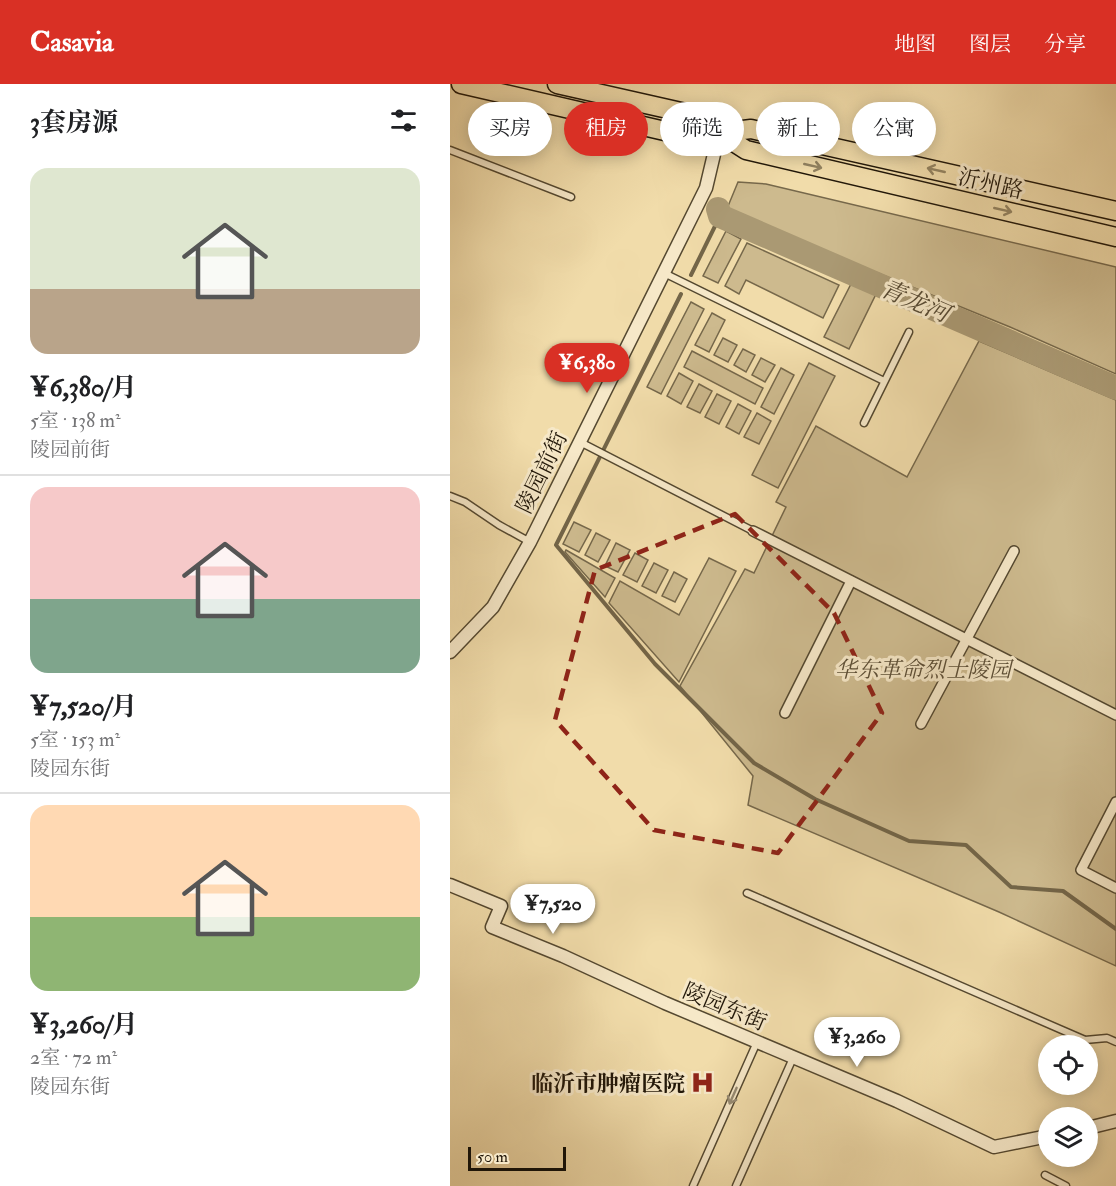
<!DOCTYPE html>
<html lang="zh">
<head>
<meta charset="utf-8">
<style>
  body { margin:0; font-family:"IM FELL Double Pica","Noto Serif SC",serif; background:#f6f6f6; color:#202124; height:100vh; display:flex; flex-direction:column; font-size:22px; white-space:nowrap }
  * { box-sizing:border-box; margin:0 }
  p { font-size:20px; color:#757577 }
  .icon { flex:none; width:33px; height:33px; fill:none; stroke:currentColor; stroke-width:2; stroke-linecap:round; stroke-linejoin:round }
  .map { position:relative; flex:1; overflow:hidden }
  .details { display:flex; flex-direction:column; background:#fff; width:450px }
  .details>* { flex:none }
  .banner { position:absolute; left:18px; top:18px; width:558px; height:54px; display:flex; gap:12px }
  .buttons { position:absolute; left:588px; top:951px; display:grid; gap:12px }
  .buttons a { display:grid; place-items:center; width:60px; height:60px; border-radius:50%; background:#fff; box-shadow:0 3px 15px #0003; font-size:30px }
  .scale { position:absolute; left:18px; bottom:15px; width:98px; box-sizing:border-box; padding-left:6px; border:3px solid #201608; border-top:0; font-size:16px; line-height:21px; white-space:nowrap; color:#201608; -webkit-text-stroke:4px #f6e8c8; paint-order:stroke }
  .price { position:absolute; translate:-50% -51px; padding:0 14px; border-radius:21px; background:#fff; color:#222; font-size:20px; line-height:39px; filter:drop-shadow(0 2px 3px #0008) }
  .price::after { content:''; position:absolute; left:50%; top:36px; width:18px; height:14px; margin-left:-9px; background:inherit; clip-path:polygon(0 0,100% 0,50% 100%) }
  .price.on { background:#d93025; color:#fff }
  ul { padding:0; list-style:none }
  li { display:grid; align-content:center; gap:12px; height:318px; padding:0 30px }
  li+li { border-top:2px solid #e0e0e0 }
  li span { display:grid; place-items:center; height:186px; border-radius:18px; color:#555 }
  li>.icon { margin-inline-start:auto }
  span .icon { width:108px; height:108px; fill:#fffc; stroke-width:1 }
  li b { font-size:26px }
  h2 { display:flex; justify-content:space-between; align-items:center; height:72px; padding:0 30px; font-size:26px }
  .chip { padding:0 21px; border-radius:27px; background:#fff; box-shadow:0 3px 15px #0003; font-size:21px; line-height:54px }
  .chip.on { background:#d93025; color:#fff }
  header { display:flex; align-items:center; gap:36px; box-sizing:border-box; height:84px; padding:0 30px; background:#d93025; color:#fff }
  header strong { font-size:28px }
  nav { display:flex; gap:33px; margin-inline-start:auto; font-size:21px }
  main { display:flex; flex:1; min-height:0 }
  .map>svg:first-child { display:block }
  .green { fill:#cdba8e; stroke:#76684b; stroke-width:1.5 }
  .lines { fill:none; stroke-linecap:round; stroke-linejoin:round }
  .stream { stroke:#736548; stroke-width:4 }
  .river { stroke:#aa9973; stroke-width:24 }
  .service-casing { stroke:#544830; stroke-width:9 }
  .pedestrian-casing { stroke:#544830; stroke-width:12 }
  .minor-casing { stroke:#544830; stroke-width:15 }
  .primary-casing { stroke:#201608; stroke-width:21 }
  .service { stroke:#f6e8c8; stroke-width:6 }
  .pedestrian { stroke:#f6e8c8; stroke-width:9 }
  .minor { stroke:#f6e8c8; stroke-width:12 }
  .primary { stroke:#f1dcaa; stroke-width:18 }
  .oneway { stroke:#938361 }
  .oneway2 { stroke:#968a72 }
  .marked { fill:none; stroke:#8f2418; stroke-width:4.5; stroke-dasharray:12 8; stroke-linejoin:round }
  .labels { text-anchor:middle; stroke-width:6; stroke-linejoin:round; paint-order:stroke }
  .street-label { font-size:22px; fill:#201608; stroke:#f6e8c8 }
  .park-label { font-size:22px; font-style:italic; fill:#5d4f37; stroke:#f6e8c8 }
  .poi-label { font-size:22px; font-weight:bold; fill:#201608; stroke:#f6e8c8; text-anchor:end }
  .water-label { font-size:24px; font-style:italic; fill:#574a33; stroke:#f6e8c8 }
</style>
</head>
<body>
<header>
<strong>Casavia</strong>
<nav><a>地图</a><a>图层</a><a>分享</a></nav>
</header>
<main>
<section class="details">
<h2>3套房源<svg class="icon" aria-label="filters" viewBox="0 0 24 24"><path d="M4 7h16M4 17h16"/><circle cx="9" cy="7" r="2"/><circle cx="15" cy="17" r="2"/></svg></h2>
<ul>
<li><span style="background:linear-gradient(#dfe7d0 65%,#b9a48a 0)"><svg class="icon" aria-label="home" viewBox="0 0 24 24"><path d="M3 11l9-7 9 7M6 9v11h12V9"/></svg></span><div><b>¥6,380/月</b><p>5室 · 138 m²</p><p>陵园前街</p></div></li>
<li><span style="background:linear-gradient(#f6c9c9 60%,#7fa58c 0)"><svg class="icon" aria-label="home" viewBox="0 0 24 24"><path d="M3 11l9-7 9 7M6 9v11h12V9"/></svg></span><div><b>¥7,520/月</b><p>5室 · 153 m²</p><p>陵园东街</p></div></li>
<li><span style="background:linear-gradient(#ffd9b3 60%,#8fb573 0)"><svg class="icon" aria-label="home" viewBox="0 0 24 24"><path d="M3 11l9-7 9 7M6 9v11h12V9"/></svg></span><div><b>¥3,260/月</b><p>2室 · 72 m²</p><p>陵园东街</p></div></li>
</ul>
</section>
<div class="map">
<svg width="666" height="1102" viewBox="0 0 666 1102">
  <rect width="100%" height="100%" fill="#f1dcaa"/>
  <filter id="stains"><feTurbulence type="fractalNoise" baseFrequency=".00333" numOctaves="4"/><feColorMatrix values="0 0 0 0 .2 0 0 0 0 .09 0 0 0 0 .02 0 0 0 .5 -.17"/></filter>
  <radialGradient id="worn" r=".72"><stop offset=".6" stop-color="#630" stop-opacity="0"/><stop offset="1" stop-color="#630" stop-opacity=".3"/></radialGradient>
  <g class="green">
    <path d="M 288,98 L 316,100 L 666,183 L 666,290 L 560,243 L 276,127 Z"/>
    <path d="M 276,147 L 291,155 L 268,199 L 253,192 Z"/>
    <path d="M 297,159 L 389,201 L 373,234 L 296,196 L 289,210 L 275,202 Z"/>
    <path d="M 403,196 L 427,208 L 399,265 L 374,253 Z"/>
    <path d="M 241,218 L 254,225 L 211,310 L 197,303 Z"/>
    <path d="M 262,229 L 275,236 L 259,268 L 245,261 Z"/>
    <path d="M 273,254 L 287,261 L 278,278 L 264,271 Z"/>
    <path d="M 529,257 L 666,316 L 666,882 L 549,828 L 298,721 L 303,692 L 230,602 L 295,485 L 304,489 L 336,423 L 326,418 L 366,342 L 457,393 Z"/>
    <path d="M 293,265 L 305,271 L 296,288 L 284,281 Z"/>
    <path d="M 242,267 L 313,304 L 305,320 L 234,283 Z"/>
    <path d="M 311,274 L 325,281 L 315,298 L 302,291 Z"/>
    <path d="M 359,279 L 385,292 L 328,404 L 302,391 Z"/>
    <path d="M 331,284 L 344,291 L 324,330 L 311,323 Z"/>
    <path d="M 229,289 L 243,297 L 231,320 L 217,312 Z"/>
    <path d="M 249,300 L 262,307 L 250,329 L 237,323 Z"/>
    <path d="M 267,310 L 281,317 L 269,340 L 255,333 Z"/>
    <path d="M 288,320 L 301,327 L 289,350 L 276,343 Z"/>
    <path d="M 307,329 L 321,337 L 309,360 L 294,353 Z"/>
    <path d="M 124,438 L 141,446 L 129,468 L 113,460 Z"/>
    <path d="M 146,449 L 160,456 L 148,478 L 135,471 Z"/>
    <path d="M 166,459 L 180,466 L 168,488 L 155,482 Z"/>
    <path d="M 116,466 L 165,494 L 155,513 L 115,468 Z"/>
    <path d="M 185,469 L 198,476 L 187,498 L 173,491 Z"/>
    <path d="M 259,474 L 286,487 L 229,598 L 159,519 L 170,497 L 229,531 Z"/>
    <path d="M 204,479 L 218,486 L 206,509 L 192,502 Z"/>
    <path d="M 224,488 L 237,495 L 225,518 L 212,512 Z"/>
  </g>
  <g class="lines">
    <g class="stream">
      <path d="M 241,191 L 270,132"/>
      <path d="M 231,210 L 106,461 L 205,580 L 304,679 L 365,715 L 459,757 L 516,761 L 561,803 L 613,807 L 666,845"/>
    </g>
    <path class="river" d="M 268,125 L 270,132 L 666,304"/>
    <defs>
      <g id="service">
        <path d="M 0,66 L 121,113"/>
        <path d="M 214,189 L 434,297"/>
        <path d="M 414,339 L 459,248"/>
        <path d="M 130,358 L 303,447"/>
        <path d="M 0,412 L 15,418 L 49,441 L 80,458"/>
        <path d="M 297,809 L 635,956 L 657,954 L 666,958"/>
        <path d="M 595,1091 L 616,1102"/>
        <path d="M 243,1102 L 307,958"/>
        <path d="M 286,1102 L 343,974"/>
      </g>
      <g id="pedestrian">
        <path d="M 303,447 L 666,631"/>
        <path d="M 335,629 L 401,497"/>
        <path d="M 471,640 L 564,467"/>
        <path d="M 666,718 L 631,786 L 666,804"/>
      </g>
      <g id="minor">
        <path d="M 0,568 L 43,523 L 80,458 L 256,104 L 269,49"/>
        <path d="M 0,801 L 51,822 L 42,843 L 113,872 L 215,919 L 447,1017 L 544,1063 L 598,1052"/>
        <path d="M 638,1044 L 666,1037"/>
      </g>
      <g id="primary">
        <path d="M 11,0 L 232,51 L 269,49 L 301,45 L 666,127"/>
        <path d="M 107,0 L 240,30 L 296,66 L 666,153"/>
      </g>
    </defs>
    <use href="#service" class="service-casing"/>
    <use href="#pedestrian" class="pedestrian-casing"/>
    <use href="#minor" class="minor-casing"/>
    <use href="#primary" class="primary-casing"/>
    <use href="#service" class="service"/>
    <use href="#pedestrian" class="pedestrian"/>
    <use href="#minor" class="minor"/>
    <use href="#primary" class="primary"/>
  </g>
  <defs><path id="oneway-shaft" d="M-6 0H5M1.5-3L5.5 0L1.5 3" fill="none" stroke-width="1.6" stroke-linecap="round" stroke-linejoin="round" transform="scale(1.5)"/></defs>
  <g class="oneway">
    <use href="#oneway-shaft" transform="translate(363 82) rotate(13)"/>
    <use href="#oneway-shaft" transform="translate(486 86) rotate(-167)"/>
    <use href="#oneway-shaft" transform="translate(553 126) rotate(13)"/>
  </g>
  <use class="oneway2" href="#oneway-shaft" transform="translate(283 1012) rotate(114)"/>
  <path class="marked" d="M 285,430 L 384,529 L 432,629 L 328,769 L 204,746 L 105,636 L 145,486 Z"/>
  <defs>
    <symbol id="hospital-bare" viewBox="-9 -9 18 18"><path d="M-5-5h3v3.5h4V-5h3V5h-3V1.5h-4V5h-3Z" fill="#8f2418" stroke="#f6e8c8" stroke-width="2.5" paint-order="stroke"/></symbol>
  </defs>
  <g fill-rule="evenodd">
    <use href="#hospital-bare" x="236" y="982" width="33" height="33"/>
  </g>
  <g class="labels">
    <g class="street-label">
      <text transform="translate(541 99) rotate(13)" y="8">沂州路</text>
      <text transform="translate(91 388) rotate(-64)" y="8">陵园前街</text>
      <text transform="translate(275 922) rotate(23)" y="8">陵园东街</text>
    </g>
    <g class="park-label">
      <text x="473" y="593">华东革命烈士陵园</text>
    </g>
    <g class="poi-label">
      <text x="235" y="1007">临沂市肿瘤医院</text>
    </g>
    <g class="water-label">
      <text transform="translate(465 217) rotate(23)" y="8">青龙河</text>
    </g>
  </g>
  <rect width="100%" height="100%" filter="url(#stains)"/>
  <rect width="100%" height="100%" fill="url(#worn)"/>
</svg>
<div class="buttons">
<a><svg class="icon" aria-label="locate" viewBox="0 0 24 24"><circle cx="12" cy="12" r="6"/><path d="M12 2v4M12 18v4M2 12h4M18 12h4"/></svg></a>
<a><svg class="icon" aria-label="layers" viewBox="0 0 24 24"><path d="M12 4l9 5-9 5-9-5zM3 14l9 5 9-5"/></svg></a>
</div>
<div class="scale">50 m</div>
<b class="price on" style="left:137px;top:310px">¥6,380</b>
<b class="price" style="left:103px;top:851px">¥7,520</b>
<b class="price" style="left:407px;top:984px">¥3,260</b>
<div class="banner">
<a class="chip">买房</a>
<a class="chip on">租房</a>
<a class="chip">筛选</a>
<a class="chip">新上</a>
<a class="chip">公寓</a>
</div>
</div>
</main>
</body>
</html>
